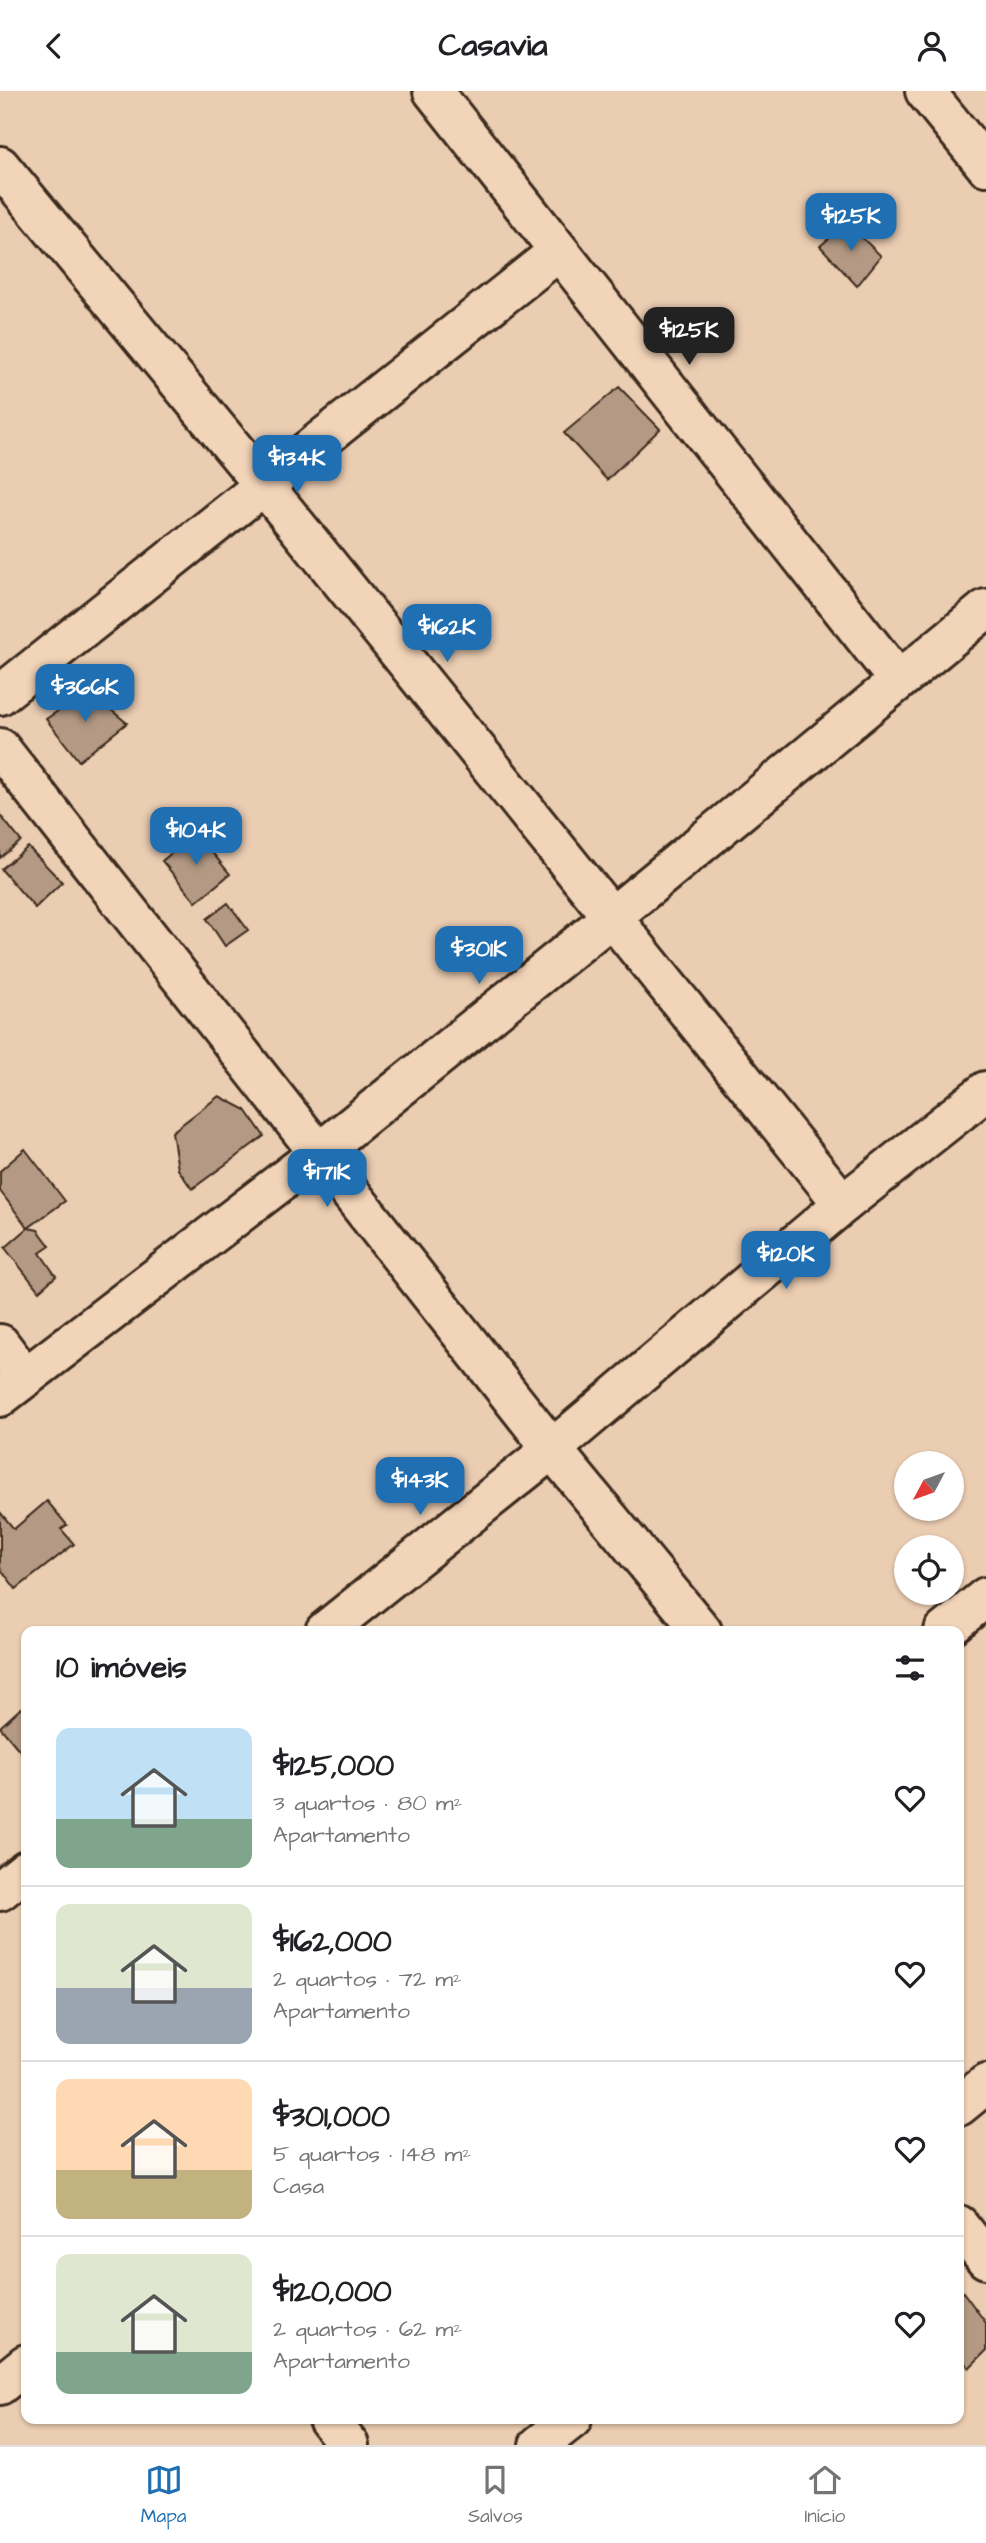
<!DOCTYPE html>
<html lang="pt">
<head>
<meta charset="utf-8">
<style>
  body { margin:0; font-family:"Architects Daughter",sans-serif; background:#f6f6f6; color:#202124; height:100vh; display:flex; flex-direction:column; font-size:26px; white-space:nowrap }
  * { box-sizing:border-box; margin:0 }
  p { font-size:23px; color:#757577 }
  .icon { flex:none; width:38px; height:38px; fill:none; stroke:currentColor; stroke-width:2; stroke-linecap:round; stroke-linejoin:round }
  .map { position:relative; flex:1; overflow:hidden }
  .drawer { position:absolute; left:21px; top:1535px; width:943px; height:798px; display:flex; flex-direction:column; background:#fff; border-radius:14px; box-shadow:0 2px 5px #0004 }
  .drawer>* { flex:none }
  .needle { width:46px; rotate:229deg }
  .fabs { position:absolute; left:894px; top:1360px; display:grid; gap:14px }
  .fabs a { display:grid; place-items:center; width:70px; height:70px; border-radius:50%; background:#fff; box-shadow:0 2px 5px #0004; font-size:35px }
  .price { position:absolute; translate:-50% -60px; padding:0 16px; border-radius:14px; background:#1f6fb2; color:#fff; font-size:23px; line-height:46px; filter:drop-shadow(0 2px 4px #0008) }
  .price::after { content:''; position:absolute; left:50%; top:42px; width:21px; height:16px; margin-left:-10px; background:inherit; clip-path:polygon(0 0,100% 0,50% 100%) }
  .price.selected { background:#222; color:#fff }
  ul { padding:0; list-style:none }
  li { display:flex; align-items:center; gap:21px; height:175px; padding:0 35px }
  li+li { border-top:2px solid #e0e0e0 }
  li span { display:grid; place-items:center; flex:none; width:196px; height:140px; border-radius:14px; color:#555 }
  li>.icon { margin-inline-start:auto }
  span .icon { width:84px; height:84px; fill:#fffc; stroke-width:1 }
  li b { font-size:30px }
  h2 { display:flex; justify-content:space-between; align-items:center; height:84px; padding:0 35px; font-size:30px }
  header { display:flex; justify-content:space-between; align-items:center; height:91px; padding:0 35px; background:#fff; font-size:32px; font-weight:700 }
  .tabs { display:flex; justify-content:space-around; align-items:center; height:98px; border-top:2px solid #e0e0e0; background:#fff; font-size:19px; color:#757577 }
  .tabs a { display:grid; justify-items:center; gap:4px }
  .tabs .selected { color:#1f6fb2 }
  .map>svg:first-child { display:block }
  .building { fill:#b49a84; stroke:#3b2a1e; stroke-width:2 }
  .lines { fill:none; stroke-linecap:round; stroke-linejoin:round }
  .street-casing { stroke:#3b2a1e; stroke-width:44 }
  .street { stroke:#f2d4b8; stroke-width:38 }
</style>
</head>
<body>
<header><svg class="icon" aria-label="back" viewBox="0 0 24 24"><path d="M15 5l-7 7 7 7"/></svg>Casavia<svg class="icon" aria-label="person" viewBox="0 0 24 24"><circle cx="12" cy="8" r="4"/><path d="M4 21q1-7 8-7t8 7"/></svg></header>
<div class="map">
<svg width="986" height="2354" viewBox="0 0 986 2354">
  <rect width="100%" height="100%" fill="#ebcdb2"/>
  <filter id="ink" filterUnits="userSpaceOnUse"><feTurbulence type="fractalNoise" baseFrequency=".0143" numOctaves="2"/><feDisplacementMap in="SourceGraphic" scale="14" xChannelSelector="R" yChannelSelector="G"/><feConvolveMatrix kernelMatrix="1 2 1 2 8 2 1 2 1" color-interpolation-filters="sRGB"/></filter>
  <g filter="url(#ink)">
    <g class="building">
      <path d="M 847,132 L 881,165 L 857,195 L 820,155 Z"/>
      <path d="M 619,296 L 660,338 L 607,389 L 564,342 Z"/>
      <path d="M 88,600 L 127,632 L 79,670 L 46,628 Z"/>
      <path d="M 0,724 L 21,750 L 0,767 Z"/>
      <path d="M 196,742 L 230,783 L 196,811 L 162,770 Z"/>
      <path d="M 28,756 L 62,791 L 35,817 L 1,778 Z"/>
      <path d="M 228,812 L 248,839 L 225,855 L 207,828 Z"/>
      <path d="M 219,1005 L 246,1019 L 264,1045 L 192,1098 L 178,1078 L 172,1041 Z"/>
      <path d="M 25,1058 L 65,1110 L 28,1137 L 0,1100 L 0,1080 Z"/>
      <path d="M 28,1137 L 38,1139 L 50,1155 L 40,1162 L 56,1185 L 39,1200 L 5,1157 Z"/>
      <path d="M 47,1410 L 67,1434 L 61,1438 L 74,1453 L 16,1498 L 0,1477 L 0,1421 L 14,1438 Z"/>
      <path d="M 21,1617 L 26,1621 L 26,1667 L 0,1636 Z"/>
      <path d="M 963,2201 L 986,2232 L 986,2260 L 969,2277 L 959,2265 L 959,2204 Z"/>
    </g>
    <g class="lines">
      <defs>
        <g id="street">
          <path d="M 433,0 L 898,589"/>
          <path d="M 925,0 L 986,75"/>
          <path d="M 0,75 L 263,393 L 843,1113"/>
          <path d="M 0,604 L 559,160"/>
          <path d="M 0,657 L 552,1358 L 702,1540"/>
          <path d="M 0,1253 L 25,1286"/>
          <path d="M 0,1306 L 320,1061 L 613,825 L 986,518"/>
          <path d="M 325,1540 L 552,1358 L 843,1113 L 986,1000"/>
          <path d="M 944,1540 L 986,1506"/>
          <path d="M 0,1800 L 26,1779"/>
          <path d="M 959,2015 L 986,1993"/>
          <path d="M 959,2134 L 986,2168"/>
          <path d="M 0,2294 L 26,2273"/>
          <path d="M 328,2328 L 349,2354"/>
          <path d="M 539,2354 L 572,2328"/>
        </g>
      </defs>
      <use href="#street" class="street-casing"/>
      <use href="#street" class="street"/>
    </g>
  </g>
</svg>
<div class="fabs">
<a><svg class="needle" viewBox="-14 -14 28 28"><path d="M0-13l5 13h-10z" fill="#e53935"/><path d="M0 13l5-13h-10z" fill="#757577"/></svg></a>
<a><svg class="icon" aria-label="locate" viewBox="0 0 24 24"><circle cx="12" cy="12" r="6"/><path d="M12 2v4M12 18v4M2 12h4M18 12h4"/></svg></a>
</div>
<b class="price" style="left:851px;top:162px">$125K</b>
<b class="price selected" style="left:689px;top:276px">$125K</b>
<b class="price" style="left:297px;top:404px">$134K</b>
<b class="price" style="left:447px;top:573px">$162K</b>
<b class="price" style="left:85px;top:633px">$366K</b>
<b class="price" style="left:196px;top:776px">$104K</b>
<b class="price" style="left:479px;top:895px">$301K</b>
<b class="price" style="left:327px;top:1118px">$171K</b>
<b class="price" style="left:786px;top:1200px">$120K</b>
<b class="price" style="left:420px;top:1426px">$143K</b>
<section class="drawer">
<h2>10 imóveis<svg class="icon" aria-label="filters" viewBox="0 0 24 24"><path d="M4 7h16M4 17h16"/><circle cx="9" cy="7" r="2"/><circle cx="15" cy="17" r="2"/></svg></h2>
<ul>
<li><span style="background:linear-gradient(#bfe0f5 65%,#7fa58c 0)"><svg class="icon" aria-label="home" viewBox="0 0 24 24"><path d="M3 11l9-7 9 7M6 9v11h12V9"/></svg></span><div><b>$125,000</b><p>3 quartos · 80 m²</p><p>Apartamento</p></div><svg class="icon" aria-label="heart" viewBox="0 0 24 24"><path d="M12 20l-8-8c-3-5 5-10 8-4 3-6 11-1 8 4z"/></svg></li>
<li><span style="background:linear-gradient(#dfe7d0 60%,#9aa5b1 0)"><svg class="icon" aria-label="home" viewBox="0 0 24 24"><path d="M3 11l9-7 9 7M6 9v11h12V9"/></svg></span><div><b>$162,000</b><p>2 quartos · 72 m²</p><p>Apartamento</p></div><svg class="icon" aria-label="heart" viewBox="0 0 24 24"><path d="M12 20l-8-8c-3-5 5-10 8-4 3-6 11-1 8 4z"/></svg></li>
<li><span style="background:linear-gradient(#ffd9b3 65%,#c2b280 0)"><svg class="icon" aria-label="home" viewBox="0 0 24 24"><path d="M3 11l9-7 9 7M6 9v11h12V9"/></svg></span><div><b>$301,000</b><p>5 quartos · 148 m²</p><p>Casa</p></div><svg class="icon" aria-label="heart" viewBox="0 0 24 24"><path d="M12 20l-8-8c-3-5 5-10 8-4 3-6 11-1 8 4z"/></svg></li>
<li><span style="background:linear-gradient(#dfe7d0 70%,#7fa58c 0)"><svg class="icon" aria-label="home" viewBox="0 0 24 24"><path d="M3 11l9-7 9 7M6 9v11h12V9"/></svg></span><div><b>$120,000</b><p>2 quartos · 62 m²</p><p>Apartamento</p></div><svg class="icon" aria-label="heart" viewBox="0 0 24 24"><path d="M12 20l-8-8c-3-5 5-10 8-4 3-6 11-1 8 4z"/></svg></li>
</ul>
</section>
</div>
<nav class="tabs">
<a class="selected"><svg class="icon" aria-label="map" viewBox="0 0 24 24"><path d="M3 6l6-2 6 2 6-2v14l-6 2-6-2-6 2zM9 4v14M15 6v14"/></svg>Mapa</a>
<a><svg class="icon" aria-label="saved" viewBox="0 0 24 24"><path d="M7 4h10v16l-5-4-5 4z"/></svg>Salvos</a>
<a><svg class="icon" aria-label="home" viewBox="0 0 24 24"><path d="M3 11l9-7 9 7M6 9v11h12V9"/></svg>Início</a>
</nav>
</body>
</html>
